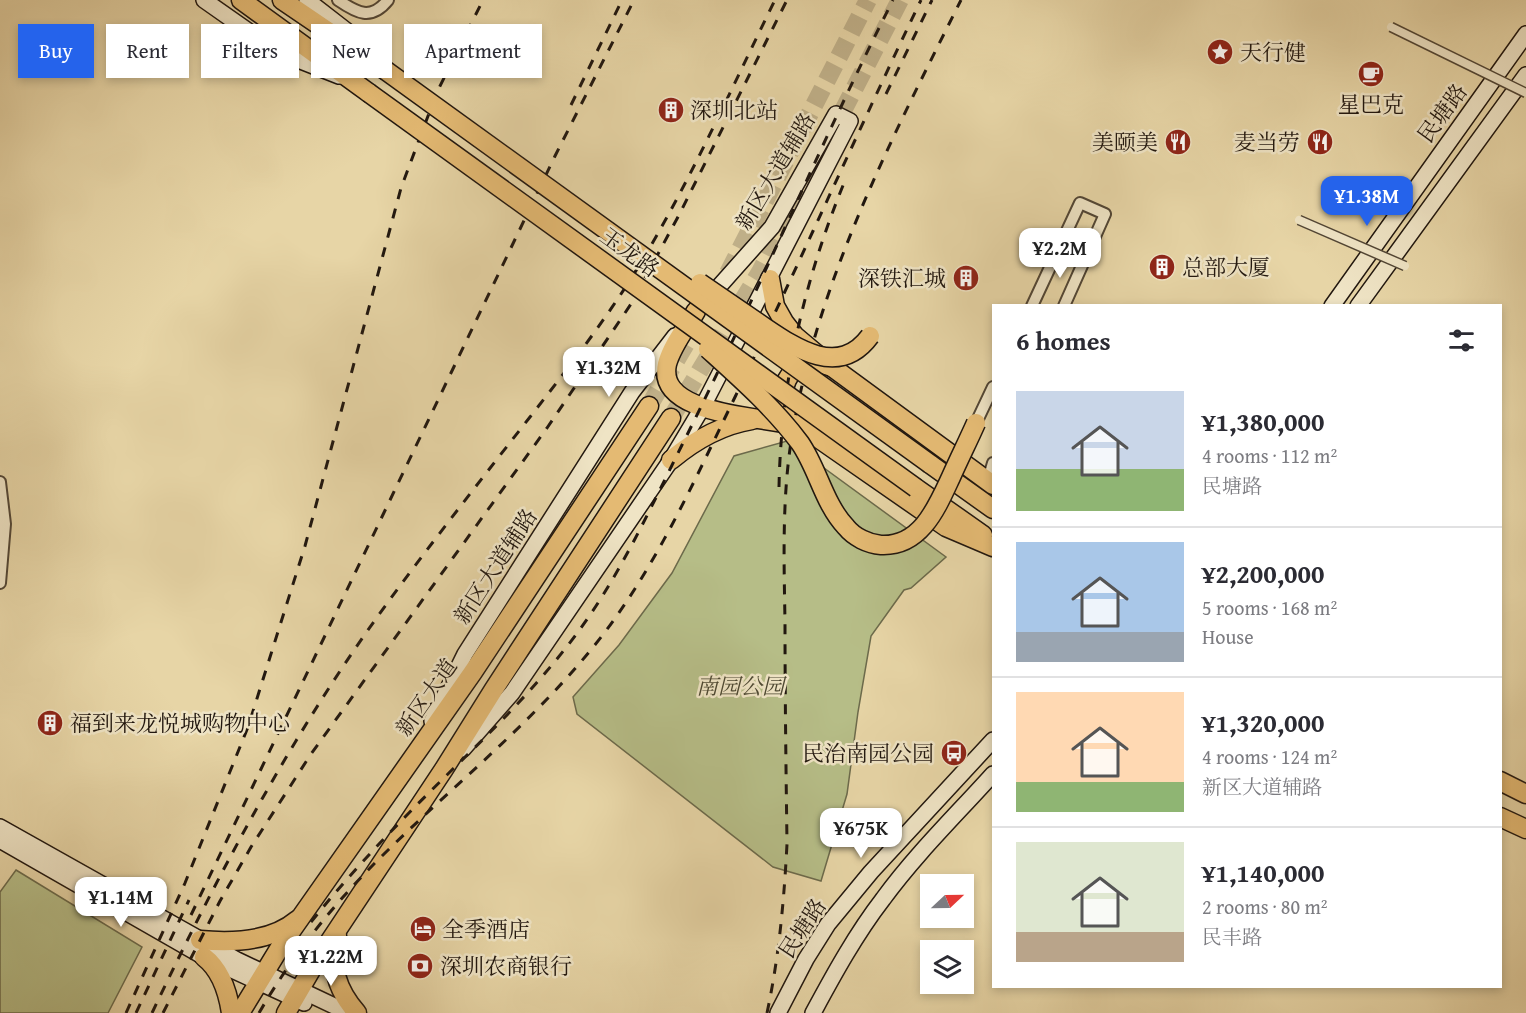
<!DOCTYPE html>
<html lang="en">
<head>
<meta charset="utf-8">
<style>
  body { margin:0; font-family:"Gentium Book Plus","Noto Serif SC",serif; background:#f7f7f7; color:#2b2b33; height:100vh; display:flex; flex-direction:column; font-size:22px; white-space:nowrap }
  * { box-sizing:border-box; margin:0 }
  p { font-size:20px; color:#7c7c81 }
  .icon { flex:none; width:33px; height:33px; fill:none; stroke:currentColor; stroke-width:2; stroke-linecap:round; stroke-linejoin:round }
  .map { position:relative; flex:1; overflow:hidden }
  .details { position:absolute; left:992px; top:304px; width:510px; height:684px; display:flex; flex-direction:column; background:#fff; border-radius:0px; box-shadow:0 3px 9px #0003 }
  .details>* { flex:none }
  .top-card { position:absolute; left:18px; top:24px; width:570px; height:54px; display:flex; gap:12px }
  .needle { width:39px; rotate:68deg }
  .fabs { position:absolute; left:920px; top:874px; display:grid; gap:12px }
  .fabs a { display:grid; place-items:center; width:54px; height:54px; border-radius:0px; background:#fff; box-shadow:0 3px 9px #0003; font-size:30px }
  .price { position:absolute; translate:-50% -51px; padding:0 14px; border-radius:12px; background:#fff; color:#222; font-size:20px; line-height:39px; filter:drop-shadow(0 2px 3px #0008) }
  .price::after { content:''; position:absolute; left:50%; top:36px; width:18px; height:14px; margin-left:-9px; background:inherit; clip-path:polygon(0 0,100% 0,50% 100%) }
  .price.active { background:#2563eb; color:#fff }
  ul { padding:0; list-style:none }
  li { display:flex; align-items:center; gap:18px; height:150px; padding:0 24px }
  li+li { border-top:2px solid #e1e1e2 }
  li span { display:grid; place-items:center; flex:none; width:168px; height:120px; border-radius:0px; color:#555 }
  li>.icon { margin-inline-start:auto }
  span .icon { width:72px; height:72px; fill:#fffc; stroke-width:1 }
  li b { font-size:26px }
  h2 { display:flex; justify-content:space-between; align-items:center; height:72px; padding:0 24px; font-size:26px }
  .pill { padding:0 21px; border-radius:0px; background:#fff; box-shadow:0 3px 9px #0003; font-size:21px; line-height:54px }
  .pill.active { background:#2563eb; color:#fff }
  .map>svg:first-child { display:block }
  .green { fill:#b6bd87; stroke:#6c6a4b; stroke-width:1.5 }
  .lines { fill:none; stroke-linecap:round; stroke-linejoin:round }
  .primary-tunnel { stroke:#bfaf88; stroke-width:18; stroke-dasharray:18 9; stroke-linecap:butt }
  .minor-casing { stroke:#524635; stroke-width:14 }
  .secondary-casing { stroke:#21170f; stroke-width:18 }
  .primary-casing { stroke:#21170f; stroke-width:21 }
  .minor { stroke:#efe4c5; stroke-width:10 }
  .secondary { stroke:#efe4c5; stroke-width:15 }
  .primary { stroke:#e4ba73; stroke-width:18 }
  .rail { stroke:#21170f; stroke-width:3; stroke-dasharray:10 10; stroke-linecap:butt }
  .pedestrian-bridge-casing { stroke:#524635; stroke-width:11; stroke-linecap:butt }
  .primary-bridge-casing { stroke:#21170f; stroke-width:21; stroke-linecap:butt }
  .pedestrian-bridge { stroke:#efe4c5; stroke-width:8 }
  .primary-bridge { stroke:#e4ba73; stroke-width:18 }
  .labels { text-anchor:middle; stroke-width:5; stroke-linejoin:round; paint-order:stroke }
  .poi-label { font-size:22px; fill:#21170f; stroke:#efe4c5; text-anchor:start }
  .street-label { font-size:22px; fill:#21170f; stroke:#efe4c5 }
  .park-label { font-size:22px; font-style:italic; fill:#4e4933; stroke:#efe4c5 }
</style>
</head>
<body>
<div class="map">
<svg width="1526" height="1013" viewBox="0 0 1526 1013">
  <rect width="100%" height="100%" fill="#e7d5a6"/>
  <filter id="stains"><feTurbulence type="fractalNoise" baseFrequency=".00333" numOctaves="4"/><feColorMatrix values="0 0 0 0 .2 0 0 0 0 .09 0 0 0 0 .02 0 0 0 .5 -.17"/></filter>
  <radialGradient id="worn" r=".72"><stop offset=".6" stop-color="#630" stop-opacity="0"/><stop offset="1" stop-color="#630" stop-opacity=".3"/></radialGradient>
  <g class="green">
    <path d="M 787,441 L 946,557 L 911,588 L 904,590 L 871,636 L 858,712 L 847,794 L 821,881 L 773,867 L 577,714 L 573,697 L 619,645 L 672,573 L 734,456 Z"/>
    <path d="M 16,870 L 142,947 L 108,1013 L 0,1013 L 0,892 Z"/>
  </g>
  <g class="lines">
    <g class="primary-tunnel">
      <path d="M 728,273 L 868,0"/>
      <path d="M 649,406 L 700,320"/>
      <path d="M 671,418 L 760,272 L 900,0"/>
    </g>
    <defs>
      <g id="minor">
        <path d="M 338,0 C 357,13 371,21 388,0"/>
        <path d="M 1032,306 L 1080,203 L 1105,214 L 1064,306"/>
        <path d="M 976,423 L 993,387"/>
        <path d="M 988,480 L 993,463"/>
        <path d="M 0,482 L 5,524 L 0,583"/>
      </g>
      <g id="secondary">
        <path d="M 204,0 L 278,52 L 339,76"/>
        <path d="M 307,0 L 347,31 L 363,50"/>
        <path d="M 1332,306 L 1526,34"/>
        <path d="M 1358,306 L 1526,75"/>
        <path d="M 432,721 L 465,654 L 632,392 L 675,336"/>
        <path d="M 463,749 L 512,693 L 671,460 L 702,408 L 850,121 L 836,114 L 772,227 L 707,300"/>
        <path d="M 0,827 L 237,960 L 349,1013"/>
        <path d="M 0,840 L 204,957 L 304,1003"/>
        <path d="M 778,1013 L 806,959 L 828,924 L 871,872 L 993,740"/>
        <path d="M 813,1013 C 834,974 856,934 883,899 C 916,854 956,815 993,774"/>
      </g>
      <g id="primary">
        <path d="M 241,0 L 369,93"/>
        <path d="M 282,0 L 385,70"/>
        <path d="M 770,279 L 775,306 L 784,322 L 795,336 L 832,367 L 993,485"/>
        <path d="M 696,311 C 687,327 672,345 667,364 C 656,415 759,416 792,425"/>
        <path d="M 832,367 C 789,349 765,399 802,427 L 946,527 L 993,547"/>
        <path d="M 671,460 C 695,440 721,425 752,420"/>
        <path d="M 930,464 L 993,509"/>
        <path d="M 916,488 L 983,535"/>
        <path d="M 1500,781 L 1526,794"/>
        <path d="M 1500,817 L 1526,829"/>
        <path d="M 337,936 C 329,966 337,990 357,1013"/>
        <path d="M 200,940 C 232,943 271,942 297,920"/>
        <path d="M 204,957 C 221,970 228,993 231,1013"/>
        <path d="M 240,1013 L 282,944 L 473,672 L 649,406"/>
        <path d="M 286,1013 L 314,965 L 444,769 L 494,689 L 671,418"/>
      </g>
    </defs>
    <use href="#minor" class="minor-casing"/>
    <use href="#secondary" class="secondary-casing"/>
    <use href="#primary" class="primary-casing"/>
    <use href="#minor" class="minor"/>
    <use href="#secondary" class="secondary"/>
    <use href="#primary" class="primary"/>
    <g class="rail">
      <path d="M 886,94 L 932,0"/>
      <path d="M 571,105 L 622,0"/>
      <path d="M 779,487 C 781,381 804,281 844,183"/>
      <path d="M 191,915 L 555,156 L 634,0"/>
      <path d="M 311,922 C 355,867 404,817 454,768 C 503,720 551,672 590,615 C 626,562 653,503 682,445 C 756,298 819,146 893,0"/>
      <path d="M 126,1013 L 185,883 L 248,727 L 305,546 L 401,188 L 437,92 L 483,0"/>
      <path d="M 136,1013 L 189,900"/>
      <path d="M 152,1013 C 221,868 296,727 391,598 C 436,537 483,477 530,417 C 565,372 601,326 632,277 C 687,189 729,93 775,0"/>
      <path d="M 163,1013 L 220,901 L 251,847 L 311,754 L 547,428 L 631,304 L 679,215 L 787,0"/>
      <path d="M 259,1013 C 293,954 336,901 384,854 C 459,780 541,716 605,632 C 660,559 696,477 736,395 C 799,264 858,131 921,0"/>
      <path d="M 767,1013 C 779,957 784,901 787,844 C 786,770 785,696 785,622 C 784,562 782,501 791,442 C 816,283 890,142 961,0"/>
    </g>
    <defs>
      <g id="pedestrian-bridge">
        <path d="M 1391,27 L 1526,93"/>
        <path d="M 1299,220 L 1405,266"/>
      </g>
      <g id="primary-bridge">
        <path d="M 385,70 L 930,464"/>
        <path d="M 369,93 L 916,488"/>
        <path d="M 700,283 C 719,296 738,309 757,322 C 790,344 837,381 870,336"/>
        <path d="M 708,349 C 740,378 774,408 800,443 C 818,469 824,504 846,527 C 854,537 868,544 881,545 C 921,547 937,507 951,477 C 959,459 968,441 976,423"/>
      </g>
    </defs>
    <use href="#pedestrian-bridge" class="pedestrian-bridge-casing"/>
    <use href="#primary-bridge" class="primary-bridge-casing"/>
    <use href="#pedestrian-bridge" class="pedestrian-bridge"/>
    <use href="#primary-bridge" class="primary-bridge"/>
  </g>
  <defs>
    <symbol id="sight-disc" viewBox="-11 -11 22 22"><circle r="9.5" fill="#8f2418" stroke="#efe4c5"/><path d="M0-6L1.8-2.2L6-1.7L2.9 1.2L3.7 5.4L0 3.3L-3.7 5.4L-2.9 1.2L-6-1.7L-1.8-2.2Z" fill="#fff"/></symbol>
    <symbol id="cafe-disc" viewBox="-11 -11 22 22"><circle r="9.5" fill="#8f2418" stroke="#efe4c5"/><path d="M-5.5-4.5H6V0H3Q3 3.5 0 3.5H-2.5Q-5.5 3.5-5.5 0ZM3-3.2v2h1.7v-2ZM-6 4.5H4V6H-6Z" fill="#fff"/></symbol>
    <symbol id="building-disc" viewBox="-11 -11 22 22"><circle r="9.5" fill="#8f2418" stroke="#efe4c5"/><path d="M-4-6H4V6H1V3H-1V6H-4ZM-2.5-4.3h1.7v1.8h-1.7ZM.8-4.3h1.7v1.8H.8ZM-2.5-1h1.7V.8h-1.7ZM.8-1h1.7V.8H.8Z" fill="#fff"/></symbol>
    <symbol id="restaurant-disc" viewBox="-11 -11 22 22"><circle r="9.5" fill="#8f2418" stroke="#efe4c5"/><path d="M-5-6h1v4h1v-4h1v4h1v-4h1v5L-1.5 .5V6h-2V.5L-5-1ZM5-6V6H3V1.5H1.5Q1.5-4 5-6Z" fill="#fff"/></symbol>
    <symbol id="bus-disc" viewBox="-11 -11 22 22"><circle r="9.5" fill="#8f2418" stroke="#efe4c5"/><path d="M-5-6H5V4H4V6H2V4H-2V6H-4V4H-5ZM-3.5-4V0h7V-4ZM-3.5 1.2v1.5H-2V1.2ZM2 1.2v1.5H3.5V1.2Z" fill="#fff"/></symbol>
    <symbol id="hotel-disc" viewBox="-11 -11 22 22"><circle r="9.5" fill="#8f2418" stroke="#efe4c5"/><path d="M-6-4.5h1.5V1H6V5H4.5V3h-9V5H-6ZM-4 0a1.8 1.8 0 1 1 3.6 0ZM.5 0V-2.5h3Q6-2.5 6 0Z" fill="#fff"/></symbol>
    <symbol id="bank-disc" viewBox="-11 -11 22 22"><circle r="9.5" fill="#8f2418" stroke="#efe4c5"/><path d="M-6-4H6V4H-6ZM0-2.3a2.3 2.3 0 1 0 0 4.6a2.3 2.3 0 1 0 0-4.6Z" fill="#fff"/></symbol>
  </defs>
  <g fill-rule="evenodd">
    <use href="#sight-disc" x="1205" y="37" width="30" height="30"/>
    <use href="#cafe-disc" x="1356" y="59" width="30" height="30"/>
    <use href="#building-disc" x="656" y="95" width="30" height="30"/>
    <use href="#restaurant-disc" x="1163" y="127" width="30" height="30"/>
    <use href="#restaurant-disc" x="1305" y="127" width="30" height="30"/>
    <use href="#building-disc" x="1147" y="252" width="30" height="30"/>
    <use href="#building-disc" x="951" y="263" width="30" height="30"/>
    <use href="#building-disc" x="35" y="708" width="30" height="30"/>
    <use href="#bus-disc" x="939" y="738" width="30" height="30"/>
    <use href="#hotel-disc" x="408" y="914" width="30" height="30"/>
    <use href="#bank-disc" x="405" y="951" width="30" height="30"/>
  </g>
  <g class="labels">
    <g class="poi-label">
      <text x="1240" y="60">天行健</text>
      <text x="1371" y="112" text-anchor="middle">星巴克</text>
      <text x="690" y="118">深圳北站</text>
      <text x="1158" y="150" text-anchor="end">美颐美</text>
      <text x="1300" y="150" text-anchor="end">麦当劳</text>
      <text x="1182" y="275">总部大厦</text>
      <text x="946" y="286" text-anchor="end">深铁汇城</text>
      <text x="70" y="731">福到来龙悦城购物中心</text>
      <text x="934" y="761" text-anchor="end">民治南园公园</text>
      <text x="442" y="937">全季酒店</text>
      <text x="440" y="974">深圳农商银行</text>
    </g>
    <g class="street-label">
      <text transform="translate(1442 113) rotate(-54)" y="8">民塘路</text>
      <text transform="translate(775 171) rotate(-59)" y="8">新区大道辅路</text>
      <text transform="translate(630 252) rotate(36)" y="8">玉龙路</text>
      <text transform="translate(495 566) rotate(-57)" y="8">新区大道辅路</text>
      <text transform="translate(426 697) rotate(-55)" y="8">新区大道</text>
      <text transform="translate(802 928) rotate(-57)" y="8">民塘路</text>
    </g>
    <g class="park-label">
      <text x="740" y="694">南园公园</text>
    </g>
  </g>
  <rect width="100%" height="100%" filter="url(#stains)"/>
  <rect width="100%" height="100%" fill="url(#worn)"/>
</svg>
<div class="fabs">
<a><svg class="needle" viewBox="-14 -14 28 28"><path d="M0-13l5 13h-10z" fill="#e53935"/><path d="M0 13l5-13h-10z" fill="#7c7c81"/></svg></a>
<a><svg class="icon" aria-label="layers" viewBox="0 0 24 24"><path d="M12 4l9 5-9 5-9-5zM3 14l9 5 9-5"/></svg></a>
</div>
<b class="price active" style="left:1367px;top:227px">¥1.38M</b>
<b class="price" style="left:1060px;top:279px">¥2.2M</b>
<b class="price" style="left:609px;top:398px">¥1.32M</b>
<b class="price" style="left:861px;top:859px">¥675K</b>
<b class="price" style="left:121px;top:928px">¥1.14M</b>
<b class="price" style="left:331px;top:987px">¥1.22M</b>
<div class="top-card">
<a class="pill active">Buy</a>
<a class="pill">Rent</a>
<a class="pill">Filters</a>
<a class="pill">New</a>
<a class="pill">Apartment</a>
</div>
<section class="details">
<h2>6 homes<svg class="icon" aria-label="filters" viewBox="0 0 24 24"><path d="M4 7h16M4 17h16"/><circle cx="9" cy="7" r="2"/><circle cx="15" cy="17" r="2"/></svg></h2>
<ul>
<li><span style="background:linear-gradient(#c9d6e8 65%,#8fb573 0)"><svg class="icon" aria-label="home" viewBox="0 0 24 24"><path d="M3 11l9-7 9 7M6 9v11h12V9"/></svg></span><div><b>¥1,380,000</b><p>4 rooms · 112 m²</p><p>民塘路</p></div></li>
<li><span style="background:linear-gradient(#a9c7e8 75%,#9aa5b1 0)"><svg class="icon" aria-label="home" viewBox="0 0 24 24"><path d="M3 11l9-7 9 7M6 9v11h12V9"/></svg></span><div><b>¥2,200,000</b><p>5 rooms · 168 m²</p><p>House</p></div></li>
<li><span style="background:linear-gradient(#ffd9b3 75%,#8fb573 0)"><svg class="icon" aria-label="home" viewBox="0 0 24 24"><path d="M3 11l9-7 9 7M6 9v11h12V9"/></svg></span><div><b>¥1,320,000</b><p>4 rooms · 124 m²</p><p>新区大道辅路</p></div></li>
<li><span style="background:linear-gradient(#dfe7d0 75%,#b9a48a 0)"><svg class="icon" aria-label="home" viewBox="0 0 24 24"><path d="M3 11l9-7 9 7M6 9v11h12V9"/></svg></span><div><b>¥1,140,000</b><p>2 rooms · 80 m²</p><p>民丰路</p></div></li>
</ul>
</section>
</div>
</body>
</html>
